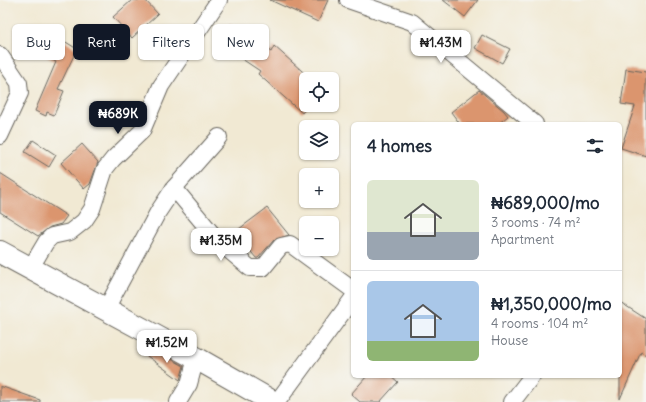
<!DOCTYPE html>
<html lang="en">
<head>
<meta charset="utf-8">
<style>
  body { margin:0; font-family:Delius,sans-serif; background:#f2f2f3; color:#1f2937; height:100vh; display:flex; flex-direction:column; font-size:15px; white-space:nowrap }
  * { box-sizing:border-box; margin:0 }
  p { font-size:13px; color:#747a83 }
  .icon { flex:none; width:22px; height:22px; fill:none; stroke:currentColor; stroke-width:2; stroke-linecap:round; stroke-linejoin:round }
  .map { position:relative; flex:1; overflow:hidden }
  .sheet { position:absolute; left:351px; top:122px; width:271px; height:256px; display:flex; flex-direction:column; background:#fff; border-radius:6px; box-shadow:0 1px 3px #0004 }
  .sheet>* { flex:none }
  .top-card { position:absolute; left:12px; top:24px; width:279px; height:36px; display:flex; gap:8px }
  .buttons { position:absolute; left:299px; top:72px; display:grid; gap:8px }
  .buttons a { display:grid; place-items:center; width:40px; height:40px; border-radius:6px; background:#fff; box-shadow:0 1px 3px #0004; font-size:20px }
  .price { position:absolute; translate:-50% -34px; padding:0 9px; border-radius:8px; background:#fff; color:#222; font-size:13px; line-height:26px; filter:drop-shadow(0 1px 2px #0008) }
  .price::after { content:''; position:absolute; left:50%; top:24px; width:12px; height:9px; margin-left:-6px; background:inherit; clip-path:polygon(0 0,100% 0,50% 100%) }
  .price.current { background:#111827; color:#fff }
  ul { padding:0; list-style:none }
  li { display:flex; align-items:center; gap:12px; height:100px; padding:0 16px }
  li+li { border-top:1px solid #e0e1e3 }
  li span { display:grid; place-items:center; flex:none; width:112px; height:80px; border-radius:6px; color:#555 }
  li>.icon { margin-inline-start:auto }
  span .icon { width:48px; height:48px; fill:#fffc; stroke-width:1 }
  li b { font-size:17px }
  h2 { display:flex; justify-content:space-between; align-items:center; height:48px; padding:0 16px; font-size:17px }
  .tag { padding:0 14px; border-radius:6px; background:#fff; box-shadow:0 1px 3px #0004; font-size:14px; line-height:36px }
  .tag.current { background:#111827; color:#fff }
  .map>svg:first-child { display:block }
  .building { fill:#db956e }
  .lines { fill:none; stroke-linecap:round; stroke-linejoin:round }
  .street-casing { stroke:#67645c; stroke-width:18 }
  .secondary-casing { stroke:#67645c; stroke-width:24 }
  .street { stroke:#fff; stroke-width:16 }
  .secondary { stroke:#fff; stroke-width:22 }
</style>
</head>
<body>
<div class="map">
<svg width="646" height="402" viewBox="0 0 646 402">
  <rect width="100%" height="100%" fill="#f6f6f2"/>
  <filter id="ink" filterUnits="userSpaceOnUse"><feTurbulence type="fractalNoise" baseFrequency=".025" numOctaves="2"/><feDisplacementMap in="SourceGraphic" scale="8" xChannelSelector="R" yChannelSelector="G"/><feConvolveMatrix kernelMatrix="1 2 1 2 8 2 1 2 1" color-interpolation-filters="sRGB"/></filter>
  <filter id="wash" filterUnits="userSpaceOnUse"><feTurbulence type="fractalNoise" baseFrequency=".012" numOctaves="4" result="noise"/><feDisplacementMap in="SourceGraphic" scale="16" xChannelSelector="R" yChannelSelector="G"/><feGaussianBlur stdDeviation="0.9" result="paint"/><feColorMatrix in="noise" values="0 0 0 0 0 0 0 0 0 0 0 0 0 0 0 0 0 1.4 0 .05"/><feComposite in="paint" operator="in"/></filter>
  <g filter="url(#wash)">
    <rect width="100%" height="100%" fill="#f1e9d3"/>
    <g id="blocks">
      <g class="building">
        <path d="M 132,0 L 145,0 L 158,14 L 132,38 L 113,17 Z"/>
        <path d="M 270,0 L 328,0 L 318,22 Z"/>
        <path d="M 443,0 L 478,0 L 465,17 Z"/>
        <path d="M 230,24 L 271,52 L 274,46 L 311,79 L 306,79 L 306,105 L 309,105 L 302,113 L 258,74 L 260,71 L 218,43 Z"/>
        <path d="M 45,29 L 77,49 L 58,89 L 64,91 L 54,115 L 47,112 L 46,116 L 35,111 L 56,62 L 33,49 Z"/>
        <path d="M 482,35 L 510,49 L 502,63 L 475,48 Z"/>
        <path d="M 626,69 L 646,72 L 646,156 L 621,148 L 635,106 L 621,104 Z"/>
        <path d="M 479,90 L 504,111 L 508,116 L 498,124 L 460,124 L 451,112 Z"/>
        <path d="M 33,140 L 56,155 L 49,167 L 25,152 Z"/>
        <path d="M 82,144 L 98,162 L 90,184 L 84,189 L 61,163 Z"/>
        <path d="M 0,173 L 67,216 L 61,224 L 50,227 L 38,236 L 0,212 Z"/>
        <path d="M 267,208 L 289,235 L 274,240 L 258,258 L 256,258 L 235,232 Z"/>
        <path d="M 620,302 L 646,319 L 646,355 L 641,352 L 620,399 Z"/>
        <path d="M 153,349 L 184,366 L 180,380 L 147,356 Z"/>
        <path d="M 367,376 L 391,376 L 398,382 L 380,402 L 360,402 L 351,394 Z"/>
        <path d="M 0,386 L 40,400 L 40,402 L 0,402 Z"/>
      </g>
    </g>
  </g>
  <g filter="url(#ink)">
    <use href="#blocks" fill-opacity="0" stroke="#67645c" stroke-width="1"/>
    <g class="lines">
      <defs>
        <g id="street">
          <path d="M 348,0 L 412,22 L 535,124"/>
          <path d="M 0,55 L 19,83 L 20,93 L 0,136"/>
          <path d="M 174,188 L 219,242 L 250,268 L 263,268 L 281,246 L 290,244 L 353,290"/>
          <path d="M 30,269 L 46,242 L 52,236 L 70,232 L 84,221 L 92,209 L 105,169 L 113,159 L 142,131 L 161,86 L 219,0"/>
          <path d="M 106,309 L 158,212 L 174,188 L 219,137"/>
          <path d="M 178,402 L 189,384 L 196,358"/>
          <path d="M 277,402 L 353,298"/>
          <path d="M 512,402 L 532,376"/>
        </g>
        <path id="secondary" d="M 0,252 L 196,358 L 273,402"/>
      </defs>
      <use href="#street" class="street-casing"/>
      <use href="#secondary" class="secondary-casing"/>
      <use href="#street" class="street"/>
      <use href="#secondary" class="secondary"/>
    </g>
  </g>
</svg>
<div class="buttons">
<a><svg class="icon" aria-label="locate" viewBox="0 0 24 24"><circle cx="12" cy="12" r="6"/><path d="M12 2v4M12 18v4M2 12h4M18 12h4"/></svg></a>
<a><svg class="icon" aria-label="layers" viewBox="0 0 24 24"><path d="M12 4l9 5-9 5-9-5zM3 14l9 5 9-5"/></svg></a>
<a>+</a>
<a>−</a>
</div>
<b class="price" style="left:441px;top:64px">₦1.43M</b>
<b class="price current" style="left:118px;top:135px">₦689K</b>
<b class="price" style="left:221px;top:262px">₦1.35M</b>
<b class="price" style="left:167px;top:364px">₦1.52M</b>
<div class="top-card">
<a class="tag">Buy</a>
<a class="tag current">Rent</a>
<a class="tag">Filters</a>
<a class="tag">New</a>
</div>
<section class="sheet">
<h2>4 homes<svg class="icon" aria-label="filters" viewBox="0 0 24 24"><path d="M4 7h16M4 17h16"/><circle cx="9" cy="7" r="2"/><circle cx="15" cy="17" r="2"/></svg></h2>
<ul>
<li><span style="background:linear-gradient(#dfe7d0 65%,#9aa5b1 0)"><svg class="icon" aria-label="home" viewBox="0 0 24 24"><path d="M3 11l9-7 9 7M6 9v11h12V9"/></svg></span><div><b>₦689,000/mo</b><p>3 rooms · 74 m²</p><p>Apartment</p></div></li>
<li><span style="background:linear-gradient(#a9c7e8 75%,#8fb573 0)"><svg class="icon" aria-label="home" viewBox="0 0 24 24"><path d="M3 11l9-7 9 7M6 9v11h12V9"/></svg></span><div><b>₦1,350,000/mo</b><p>4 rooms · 104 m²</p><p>House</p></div></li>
</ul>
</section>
</div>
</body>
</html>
